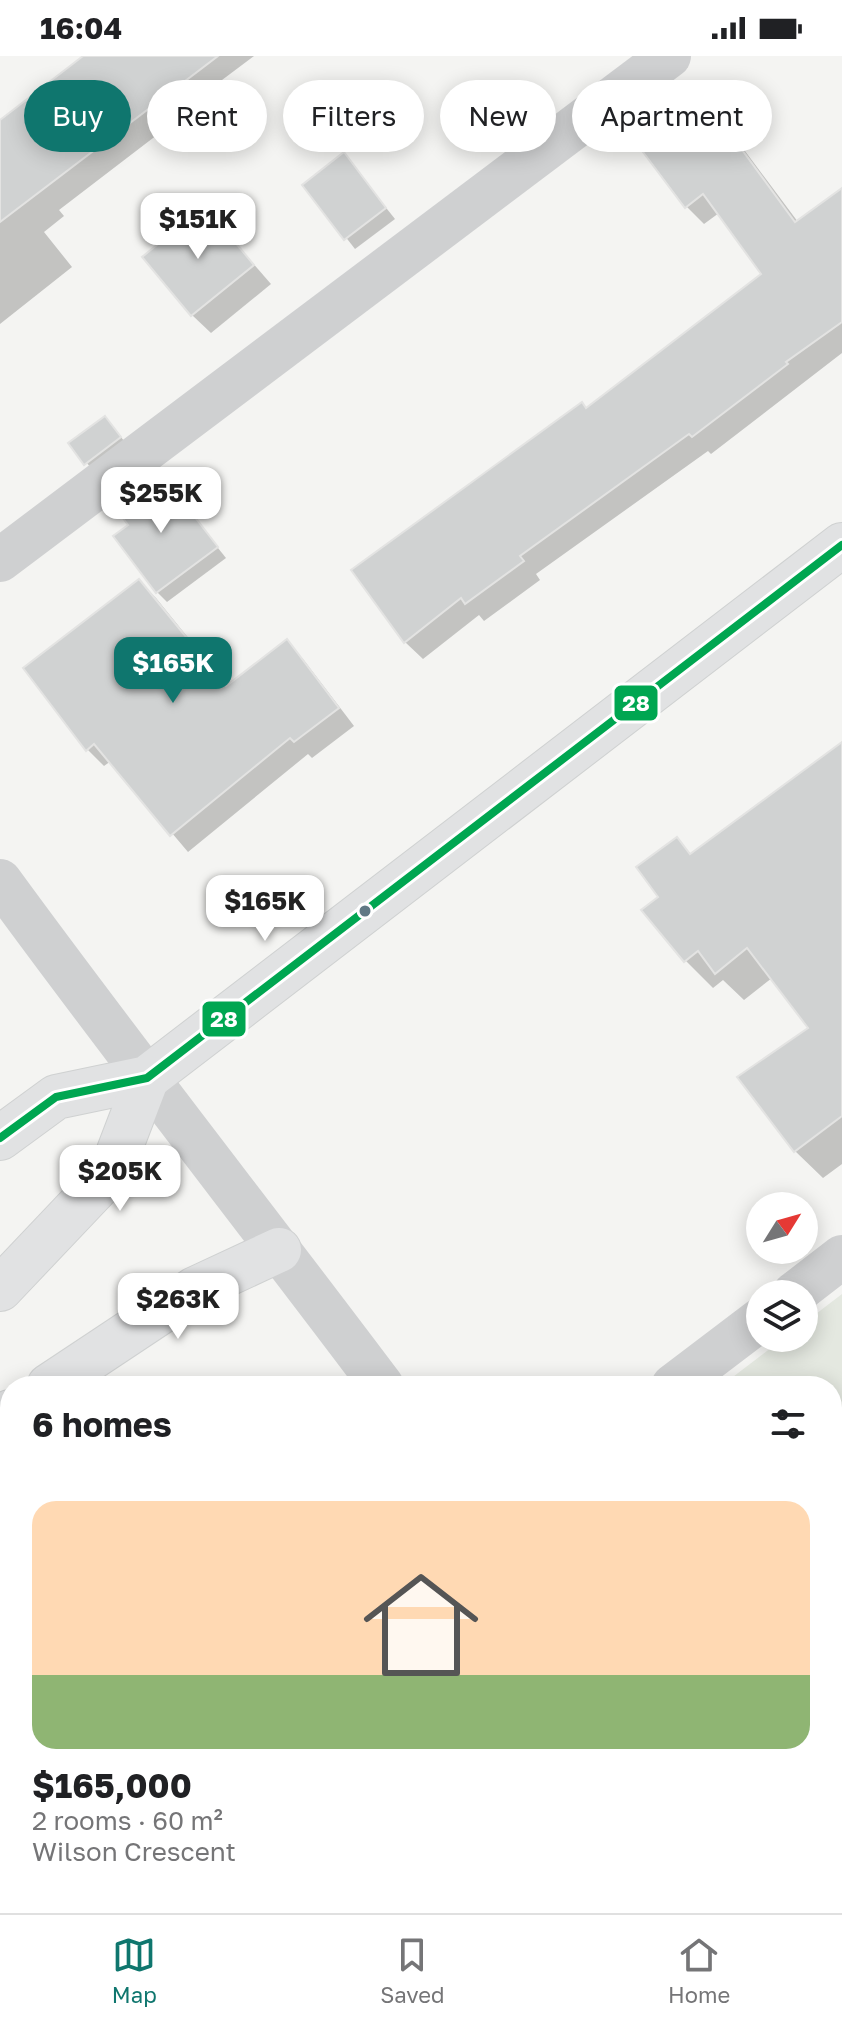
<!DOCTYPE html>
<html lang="en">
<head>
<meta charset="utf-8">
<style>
  body { margin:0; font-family:"Golos Text",sans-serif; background:#f6f6f6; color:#202124; height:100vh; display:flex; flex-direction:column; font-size:30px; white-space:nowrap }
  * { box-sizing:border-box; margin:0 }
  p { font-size:26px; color:#757577 }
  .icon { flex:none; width:44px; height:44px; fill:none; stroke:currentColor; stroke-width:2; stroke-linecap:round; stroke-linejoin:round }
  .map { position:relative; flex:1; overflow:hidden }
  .drawer { position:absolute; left:0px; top:1320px; width:842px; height:538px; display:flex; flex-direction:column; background:#fff; border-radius:32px 32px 0 0; box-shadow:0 4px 20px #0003 }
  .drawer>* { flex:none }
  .guide { position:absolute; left:24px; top:24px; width:794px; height:72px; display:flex; gap:16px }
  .needle { width:52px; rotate:53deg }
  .buttons { position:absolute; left:746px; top:1136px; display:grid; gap:16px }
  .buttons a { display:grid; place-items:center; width:72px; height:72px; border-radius:50%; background:#fff; box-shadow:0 4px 20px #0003; font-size:40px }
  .price { position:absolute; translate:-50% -68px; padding:0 18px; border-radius:16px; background:#fff; color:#222; font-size:26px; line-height:52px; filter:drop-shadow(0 2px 4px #0008) }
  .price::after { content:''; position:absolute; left:50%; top:48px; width:24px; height:18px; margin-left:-12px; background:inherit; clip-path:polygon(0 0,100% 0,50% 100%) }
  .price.current { background:#0f766e; color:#fff }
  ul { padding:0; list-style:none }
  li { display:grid; align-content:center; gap:16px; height:424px; padding:0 32px }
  li span { display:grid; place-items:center; height:248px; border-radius:24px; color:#555 }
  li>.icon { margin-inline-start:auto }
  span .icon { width:144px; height:144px; fill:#fffc; stroke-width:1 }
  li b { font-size:34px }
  h2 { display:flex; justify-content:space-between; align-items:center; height:96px; padding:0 32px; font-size:34px }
  .pill { padding:0 28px; border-radius:36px; background:#fff; box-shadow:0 4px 20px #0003; font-size:28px; line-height:72px }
  .pill.current { background:#0f766e; color:#fff }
  .status { display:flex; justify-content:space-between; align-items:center; height:56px; padding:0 40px; background:#fff; direction:ltr }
  .status svg { height:22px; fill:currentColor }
  .tab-bar { display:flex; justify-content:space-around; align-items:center; height:112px; border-top:2px solid #e0e0e0; background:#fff; font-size:22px; color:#757577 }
  .tab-bar a { display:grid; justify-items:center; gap:4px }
  .tab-bar .current { color:#0f766e }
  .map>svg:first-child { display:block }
  .green { fill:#e4e8e0 }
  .shadow { fill:#0003 }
  .building { fill:#d0d2d2; stroke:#e3e3e2; stroke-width:2 }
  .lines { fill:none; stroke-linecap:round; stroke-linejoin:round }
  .major-casing { stroke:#cfd1d1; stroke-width:46 }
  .minor { stroke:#cfd0d1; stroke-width:44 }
  .major { stroke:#e1e2e3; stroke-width:44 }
  .bus-1-casing { stroke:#fff; stroke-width:14 }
  .bus-1 { stroke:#00a651; stroke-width:8 }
  .bus-dot { fill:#617985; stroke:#fff; stroke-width:3 }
  .line-badge { stroke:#fff; stroke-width:3 }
  .badge-label { font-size:22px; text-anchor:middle; font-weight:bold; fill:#fff }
</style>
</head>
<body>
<div class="status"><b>16:04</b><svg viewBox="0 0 49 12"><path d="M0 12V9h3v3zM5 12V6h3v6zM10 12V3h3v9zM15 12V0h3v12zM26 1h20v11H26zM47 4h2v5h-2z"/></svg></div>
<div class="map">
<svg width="842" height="1857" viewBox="0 0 842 1857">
  <rect width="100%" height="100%" fill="#f4f4f2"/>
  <path class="green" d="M 842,1238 L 842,1782 L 832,1769 L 832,1330 L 721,1330 L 784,1282 L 804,1282 L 804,1267 Z"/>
  <g class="shadow">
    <path d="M 88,0 L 254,0 L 198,42 L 200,46 L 59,154 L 64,160 L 44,176 L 72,211 L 0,268 L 0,69 Z"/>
    <path d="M 696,34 L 713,52 L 798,166 L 842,135 L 842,297 L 711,398 L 708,395 L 536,518 L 540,524 L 484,565 L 479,559 L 423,603 L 405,586 L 587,354 L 764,219 L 719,157 L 704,168 L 686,150 Z"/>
    <path d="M 344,99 L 395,163 L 355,193 L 305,129 Z"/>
    <path d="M 205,152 L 271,228 L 211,277 L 192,259 Z"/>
    <path d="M 105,362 L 130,392 L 96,418 L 71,388 Z"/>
    <path d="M 174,437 L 226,502 L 167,546 L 157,536 L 131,470 Z"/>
    <path d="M 139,525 L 156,542 L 228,631 L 287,586 L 303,603 L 354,670 L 312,702 L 308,698 L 188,796 L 111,705 L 104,710 L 87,693 Z"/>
    <path d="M 842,696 L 842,1108 L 823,1122 L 795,1095 L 810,973 L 772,922 L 744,944 L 723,924 L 713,932 L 686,905 L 661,842 L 677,784 L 692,799 Z"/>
    <path d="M 10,1551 L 10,1771 L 3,1776 L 0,1772 L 0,1559 Z"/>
    <path d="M 69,1848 L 162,1848 L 169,1857 L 76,1857 Z"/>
    <path d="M 301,1848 L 446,1848 L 442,1851 L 448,1857 L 304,1857 L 307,1855 Z"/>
    <path d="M 493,1848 L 623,1848 L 624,1857 L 494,1857 Z"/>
  </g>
  <g class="building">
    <path d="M 83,0 L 218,0 L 0,166 L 0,64 Z"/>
    <path d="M 696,31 L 795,166 L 842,132 L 842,266 L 786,306 L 788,308 L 692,381 L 689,378 L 520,500 L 524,505 L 465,548 L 461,542 L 404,587 L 351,514 L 582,346 L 586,352 L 761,218 L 703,138 L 685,152 L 631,80 Z"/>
    <path d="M 344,96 L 386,152 L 344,184 L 302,129 Z"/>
    <path d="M 205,150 L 254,209 L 191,260 L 142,201 Z"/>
    <path d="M 105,360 L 121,381 L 84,409 L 68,387 Z"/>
    <path d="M 151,421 L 166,440 L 174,434 L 218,491 L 156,537 L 113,480 L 128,469 L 114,450 Z"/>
    <path d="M 139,523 L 226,630 L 287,583 L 339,652 L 294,686 L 290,682 L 170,780 L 94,688 L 86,695 L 23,612 Z"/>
    <path d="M 842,686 L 842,1060 L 794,1096 L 737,1021 L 808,972 L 747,892 L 715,918 L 698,895 L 684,906 L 641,854 L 658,841 L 636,811 L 677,781 L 690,798 Z"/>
  </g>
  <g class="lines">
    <defs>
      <g id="major">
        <path d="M 0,1082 L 56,1041 L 147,1022 L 842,489"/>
        <path d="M 0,1233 L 111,1116 L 147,1022"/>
        <path d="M 49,1330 L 195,1233 L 279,1194"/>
        <path d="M 0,1363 L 10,1356"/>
      </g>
    </defs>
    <use href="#major" class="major-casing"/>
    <g class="minor">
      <path d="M 0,504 L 669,0"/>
      <path d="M 0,825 C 124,995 255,1161 382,1330"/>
      <path d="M 794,1238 L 842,1201"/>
      <path d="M 673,1330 L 760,1264"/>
      <path d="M 773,1848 L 780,1857"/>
      <path d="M 230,1857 L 242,1848"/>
    </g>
    <use href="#major" class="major"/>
    <defs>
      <path id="bus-1" d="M 0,1082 L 56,1041 L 147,1022 L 842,489"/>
    </defs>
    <use href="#bus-1" class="bus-1-casing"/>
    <use href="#bus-1" class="bus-1"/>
  </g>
  <circle class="bus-dot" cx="365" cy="855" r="7"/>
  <g class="line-badge">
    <rect x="613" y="628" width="46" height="38" rx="8" fill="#00a651"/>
    <rect x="201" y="944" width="46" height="38" rx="8" fill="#00a651"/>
  </g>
  <g class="badge-label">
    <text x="636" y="655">28</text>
    <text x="224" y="971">28</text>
  </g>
</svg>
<div class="buttons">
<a><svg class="needle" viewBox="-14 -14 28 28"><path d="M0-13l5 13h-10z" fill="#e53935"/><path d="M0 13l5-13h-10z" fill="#757577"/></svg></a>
<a><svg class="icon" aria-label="layers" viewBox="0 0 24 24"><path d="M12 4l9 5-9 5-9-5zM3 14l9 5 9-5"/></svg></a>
</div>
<b class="price" style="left:198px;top:205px">$151K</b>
<b class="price" style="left:161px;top:479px">$255K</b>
<b class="price current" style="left:173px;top:649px">$165K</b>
<b class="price" style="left:265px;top:887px">$165K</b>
<b class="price" style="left:120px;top:1157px">$205K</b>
<b class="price" style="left:178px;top:1285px">$263K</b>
<div class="guide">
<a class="pill current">Buy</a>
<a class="pill">Rent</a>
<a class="pill">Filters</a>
<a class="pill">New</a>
<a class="pill">Apartment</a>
</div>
<section class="drawer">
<h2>6 homes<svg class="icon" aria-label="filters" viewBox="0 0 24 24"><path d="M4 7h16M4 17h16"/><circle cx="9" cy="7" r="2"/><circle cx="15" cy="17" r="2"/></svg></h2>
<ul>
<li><span style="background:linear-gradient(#ffd9b3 70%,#8fb573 0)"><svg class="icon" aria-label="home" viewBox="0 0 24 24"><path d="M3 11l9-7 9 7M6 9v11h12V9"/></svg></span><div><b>$165,000</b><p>2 rooms · 60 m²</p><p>Wilson Crescent</p></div></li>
</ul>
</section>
</div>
<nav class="tab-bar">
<a class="current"><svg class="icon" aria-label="map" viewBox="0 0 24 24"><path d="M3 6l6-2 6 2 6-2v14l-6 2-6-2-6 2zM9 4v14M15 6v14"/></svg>Map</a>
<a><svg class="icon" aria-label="saved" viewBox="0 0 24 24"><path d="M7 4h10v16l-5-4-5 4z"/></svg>Saved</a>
<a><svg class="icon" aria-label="home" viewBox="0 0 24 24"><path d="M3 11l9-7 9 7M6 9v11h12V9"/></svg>Home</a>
</nav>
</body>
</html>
